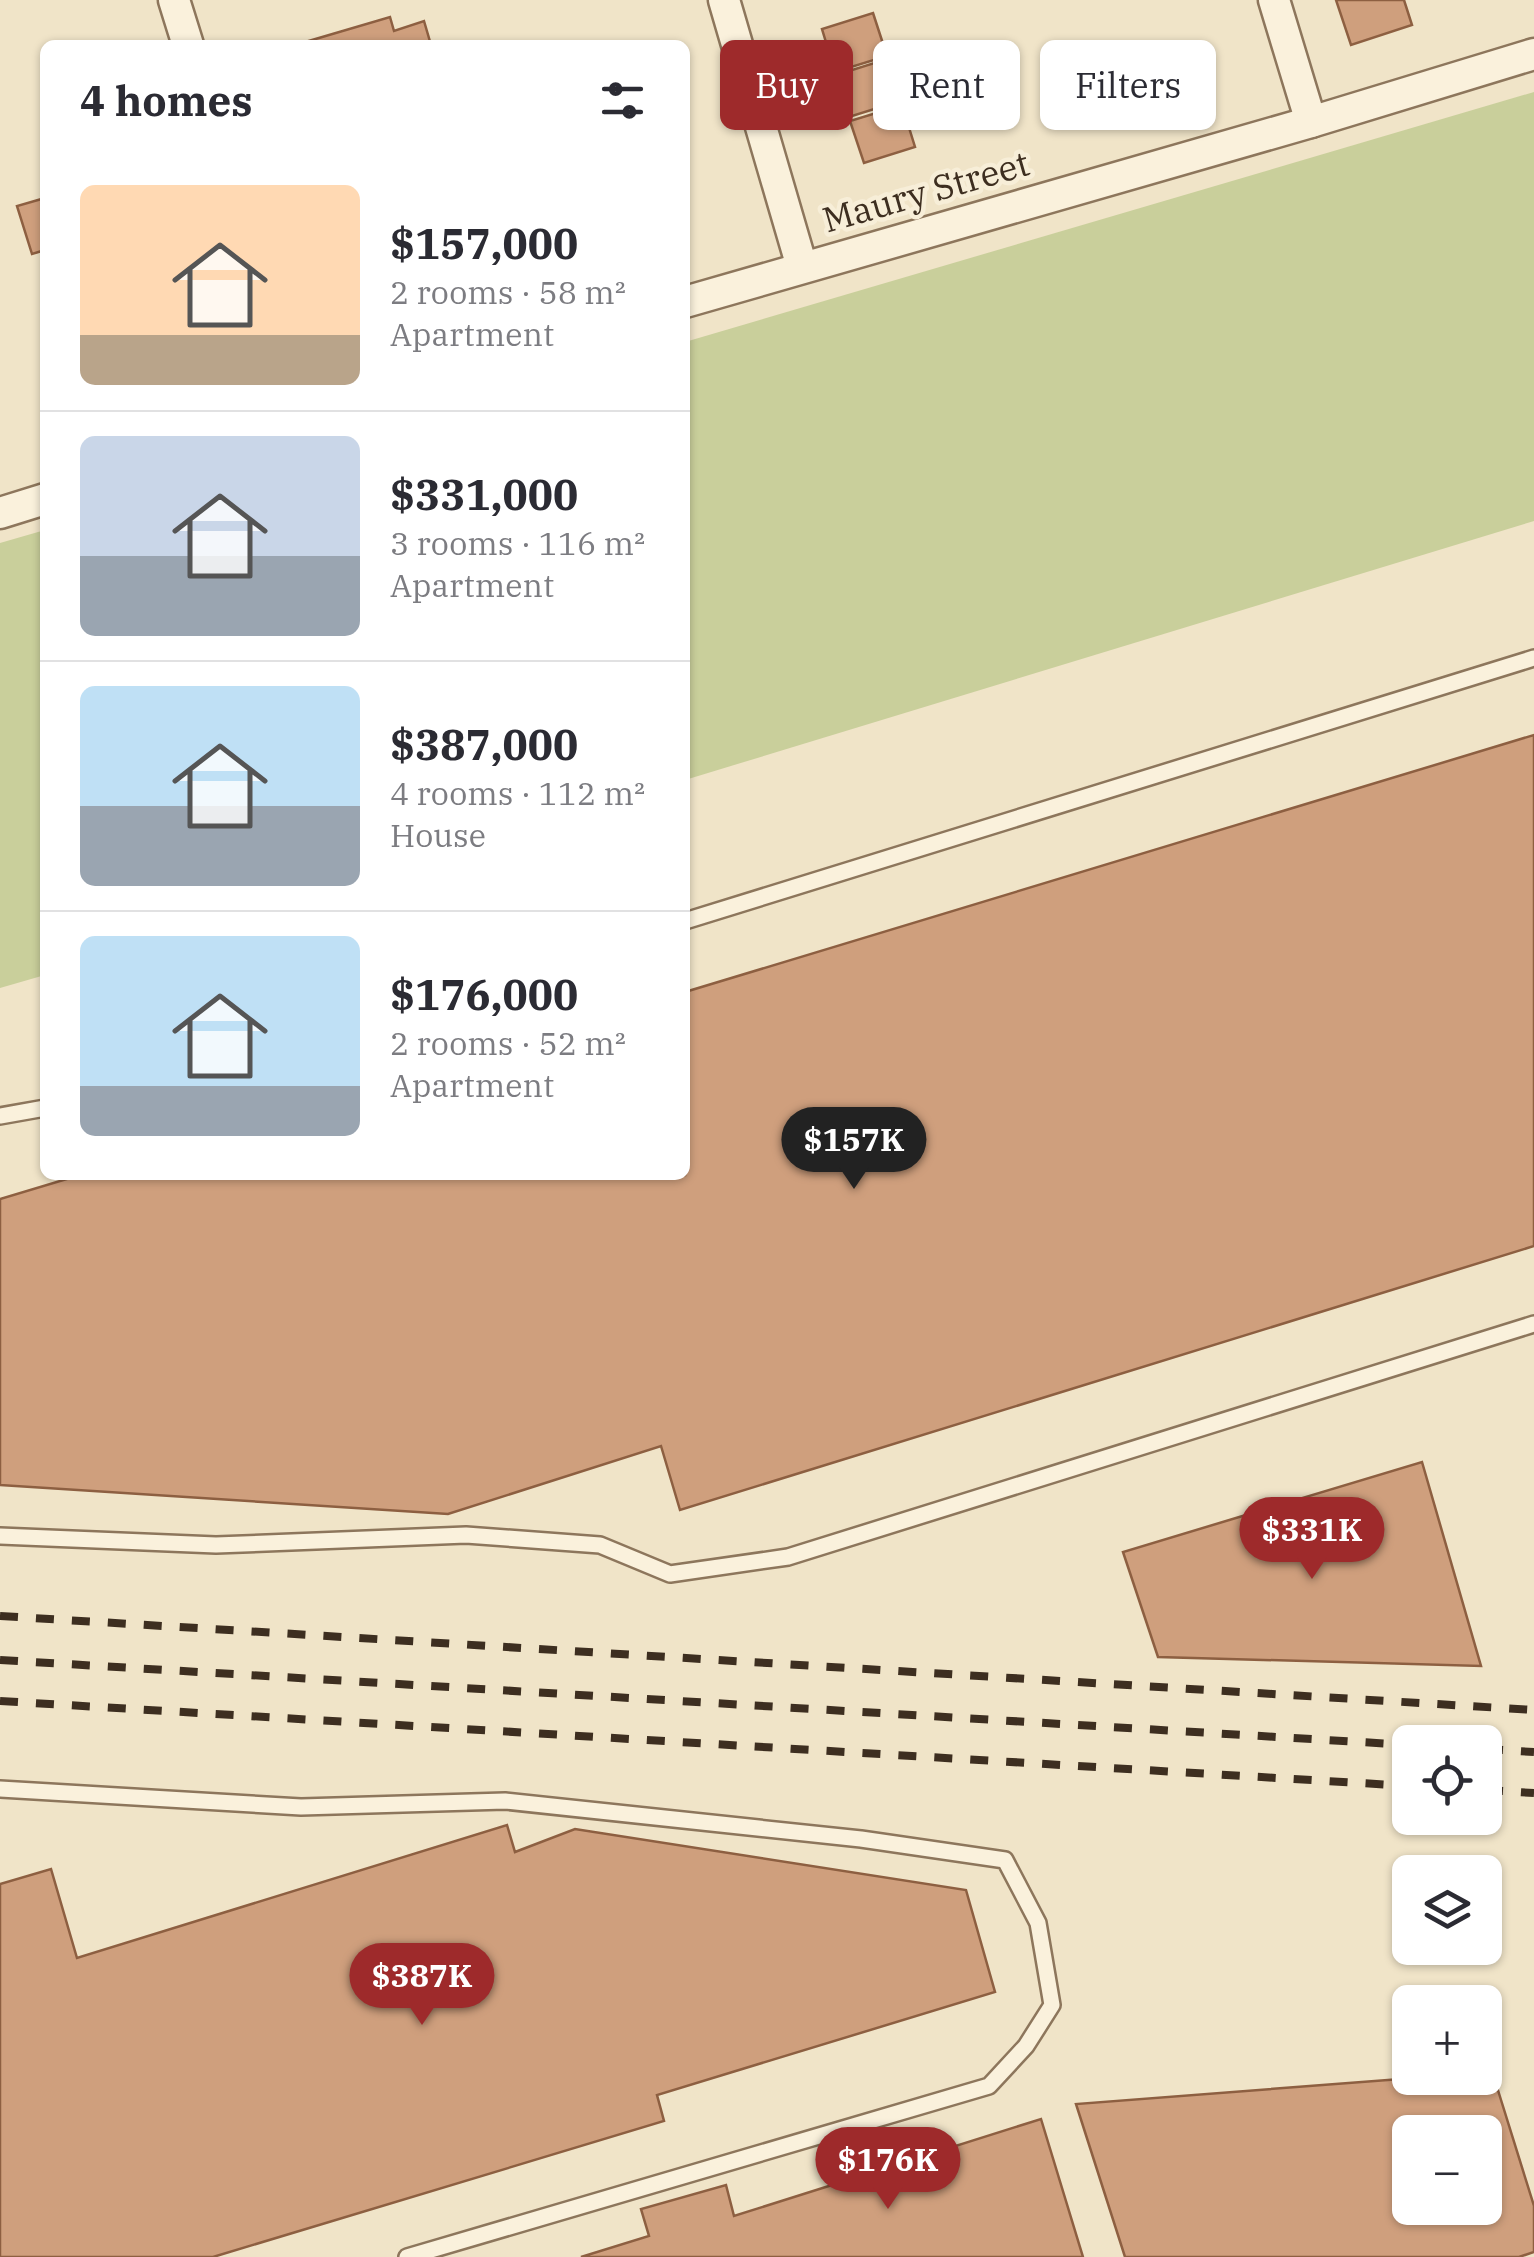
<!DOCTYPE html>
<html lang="en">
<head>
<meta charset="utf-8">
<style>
  body { margin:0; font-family:"IBM Plex Serif",serif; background:#f2f2f3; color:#2b2b33; height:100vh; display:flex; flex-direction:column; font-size:38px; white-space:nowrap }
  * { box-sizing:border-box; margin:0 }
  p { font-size:32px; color:#7c7c81 }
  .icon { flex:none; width:55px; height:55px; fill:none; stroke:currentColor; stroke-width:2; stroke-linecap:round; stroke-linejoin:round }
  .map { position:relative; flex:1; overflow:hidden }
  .panel { position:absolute; left:40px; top:40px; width:650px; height:1140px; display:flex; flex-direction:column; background:#fff; border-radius:15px; box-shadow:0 2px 8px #0004 }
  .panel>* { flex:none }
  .top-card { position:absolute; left:720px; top:40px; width:662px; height:90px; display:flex; gap:20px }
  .controls { position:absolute; left:1392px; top:1725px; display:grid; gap:20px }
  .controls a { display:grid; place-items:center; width:110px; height:110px; border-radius:15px; background:#fff; box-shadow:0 2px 8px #0004; font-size:50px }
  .price { position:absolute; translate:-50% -85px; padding:0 22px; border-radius:35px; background:#9e2a2b; color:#fff; font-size:32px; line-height:65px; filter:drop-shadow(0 2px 5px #0008) }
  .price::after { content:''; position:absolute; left:50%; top:60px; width:30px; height:22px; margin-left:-15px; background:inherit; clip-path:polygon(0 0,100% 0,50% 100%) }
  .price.current { background:#222; color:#fff }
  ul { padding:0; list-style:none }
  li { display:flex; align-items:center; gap:30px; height:250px; padding:0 40px }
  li+li { border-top:2px solid #e1e1e2 }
  li span { display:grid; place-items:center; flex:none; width:280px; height:200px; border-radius:15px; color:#555 }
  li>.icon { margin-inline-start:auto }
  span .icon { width:120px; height:120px; fill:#fffc; stroke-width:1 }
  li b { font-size:42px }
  h2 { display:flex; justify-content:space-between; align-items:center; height:120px; padding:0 40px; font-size:42px }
  .chip { padding:0 35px; border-radius:15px; background:#fff; box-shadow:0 2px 8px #0004; font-size:35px; line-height:90px }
  .chip.current { background:#9e2a2b; color:#fff }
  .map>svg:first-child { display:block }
  .green { fill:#c9cf9b }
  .building { fill:#cf9f7d; stroke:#8d5f41; stroke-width:2.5; fill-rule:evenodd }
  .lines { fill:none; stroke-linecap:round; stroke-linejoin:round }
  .service-casing { stroke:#8d765c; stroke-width:20 }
  .minor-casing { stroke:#8d765c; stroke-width:35 }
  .service { stroke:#faf1dc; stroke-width:15 }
  .minor { stroke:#faf1dc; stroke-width:30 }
  .rail { stroke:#3d2e20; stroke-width:8; stroke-dasharray:18 18; stroke-linecap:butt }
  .labels { text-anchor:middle; stroke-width:9; stroke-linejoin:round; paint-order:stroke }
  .street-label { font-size:35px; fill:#3d2e20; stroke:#f7eed8 }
</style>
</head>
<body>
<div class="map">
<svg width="1534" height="2257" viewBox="0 0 1534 2257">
  <rect width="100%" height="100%" fill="#f0e4c8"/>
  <g class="green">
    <path d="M 1534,92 L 1534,521 L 685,780 L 685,342 Z"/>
    <path d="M 45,530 L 45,975 L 0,988 L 0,543 Z"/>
  </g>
  <g class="building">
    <path d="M 1336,0 L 1404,0 L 1412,25 L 1351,45 Z"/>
    <path d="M 873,13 L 887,56 L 835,72 L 822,29 Z"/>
    <path d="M 390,17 L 394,31 L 424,21 L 431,45 L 295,45 Z"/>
    <path d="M 887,59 L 900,101 L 849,117 L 836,75 Z"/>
    <path d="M 902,105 L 915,147 L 864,163 L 850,121 Z"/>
    <path d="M 45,198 L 45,250 L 32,254 L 17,206 Z"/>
    <path d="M 1534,735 L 1534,1246 L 680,1510 L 661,1446 L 448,1514 L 0,1485 L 0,1199 L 80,1175 L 685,1175 L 685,992 Z"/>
    <path d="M 1422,1462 L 1481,1666 L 1158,1657 L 1123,1552 Z"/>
    <path d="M 507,1825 L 515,1852 L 575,1829 L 966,1890 L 995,1992 L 657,2095 L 664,2121 L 213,2257 L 0,2257 L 0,1884 L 51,1869 L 77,1958 Z"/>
    <path d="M 1492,2071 L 1534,2206 L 1534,2252 L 1519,2257 L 1125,2257 L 1076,2104 L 1414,2078 L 1485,2078 L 1485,2072 ZM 1410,2132 L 1485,2132 L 1485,2208 L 1410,2208 Z"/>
    <path d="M 1041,2119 L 1083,2257 L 581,2257 L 649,2236 L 641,2209 L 726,2185 L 734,2216 Z"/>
  </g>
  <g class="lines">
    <defs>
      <g id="service">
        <path d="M 685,921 L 1534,658"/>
        <path d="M 0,1116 L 45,1108"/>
        <path d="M 0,1536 L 216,1545 L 466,1535 L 600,1545 L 670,1574 L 788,1557 L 1534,1324"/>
        <path d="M 0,1789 L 301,1807 L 505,1801 L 861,1839 L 1005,1860 L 1038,1923 L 1052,2005 L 1026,2046 L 989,2086 L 407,2257"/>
      </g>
      <g id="minor">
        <path d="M 174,0 L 188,45"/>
        <path d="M 724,0 L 802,267"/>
        <path d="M 1274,0 L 1311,122"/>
        <path d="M 685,302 L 1311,122 L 1534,54"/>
        <path d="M 0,513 L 45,499"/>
      </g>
    </defs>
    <use href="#service" class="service-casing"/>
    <use href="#minor" class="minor-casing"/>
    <use href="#service" class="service"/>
    <use href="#minor" class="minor"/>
    <g class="rail">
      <path d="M 0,1616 L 1534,1710"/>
      <path d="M 0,1660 L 1410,1745"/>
      <path d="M 0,1701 L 1410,1786"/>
      <path d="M 1485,1749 L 1534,1752"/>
      <path d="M 1485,1790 L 1534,1793"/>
    </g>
  </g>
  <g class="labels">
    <g class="street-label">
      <text transform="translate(926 192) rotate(-16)" y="12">Maury Street</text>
    </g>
  </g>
</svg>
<div class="controls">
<a><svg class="icon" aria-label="locate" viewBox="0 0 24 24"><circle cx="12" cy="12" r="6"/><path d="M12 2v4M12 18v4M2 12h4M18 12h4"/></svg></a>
<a><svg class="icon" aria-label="layers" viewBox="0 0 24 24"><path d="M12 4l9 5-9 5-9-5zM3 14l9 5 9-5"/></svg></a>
<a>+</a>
<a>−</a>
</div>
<b class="price current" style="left:854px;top:1192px">$157K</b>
<b class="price" style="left:1312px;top:1582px">$331K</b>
<b class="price" style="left:422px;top:2028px">$387K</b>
<b class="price" style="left:888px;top:2212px">$176K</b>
<div class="top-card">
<a class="chip current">Buy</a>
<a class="chip">Rent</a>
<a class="chip">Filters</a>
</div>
<section class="panel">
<h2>4 homes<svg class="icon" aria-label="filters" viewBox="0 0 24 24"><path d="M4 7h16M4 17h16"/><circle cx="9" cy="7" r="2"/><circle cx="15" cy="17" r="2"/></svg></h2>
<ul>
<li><span style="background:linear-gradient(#ffd9b3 75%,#b9a48a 0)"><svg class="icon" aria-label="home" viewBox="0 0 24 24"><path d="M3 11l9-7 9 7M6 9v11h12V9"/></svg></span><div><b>$157,000</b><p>2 rooms · 58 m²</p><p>Apartment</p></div></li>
<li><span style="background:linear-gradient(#c9d6e8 60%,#9aa5b1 0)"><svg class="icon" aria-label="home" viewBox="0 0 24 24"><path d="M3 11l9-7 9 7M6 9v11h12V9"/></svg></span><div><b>$331,000</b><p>3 rooms · 116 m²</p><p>Apartment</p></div></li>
<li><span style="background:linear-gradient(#bfe0f5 60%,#9aa5b1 0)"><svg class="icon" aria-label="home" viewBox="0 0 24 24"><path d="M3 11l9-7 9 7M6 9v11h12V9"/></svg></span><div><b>$387,000</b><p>4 rooms · 112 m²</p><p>House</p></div></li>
<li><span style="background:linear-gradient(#bfe0f5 75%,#9aa5b1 0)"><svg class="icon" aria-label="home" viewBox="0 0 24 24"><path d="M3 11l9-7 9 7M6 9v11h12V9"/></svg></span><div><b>$176,000</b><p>2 rooms · 52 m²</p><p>Apartment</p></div></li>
</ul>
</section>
</div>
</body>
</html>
